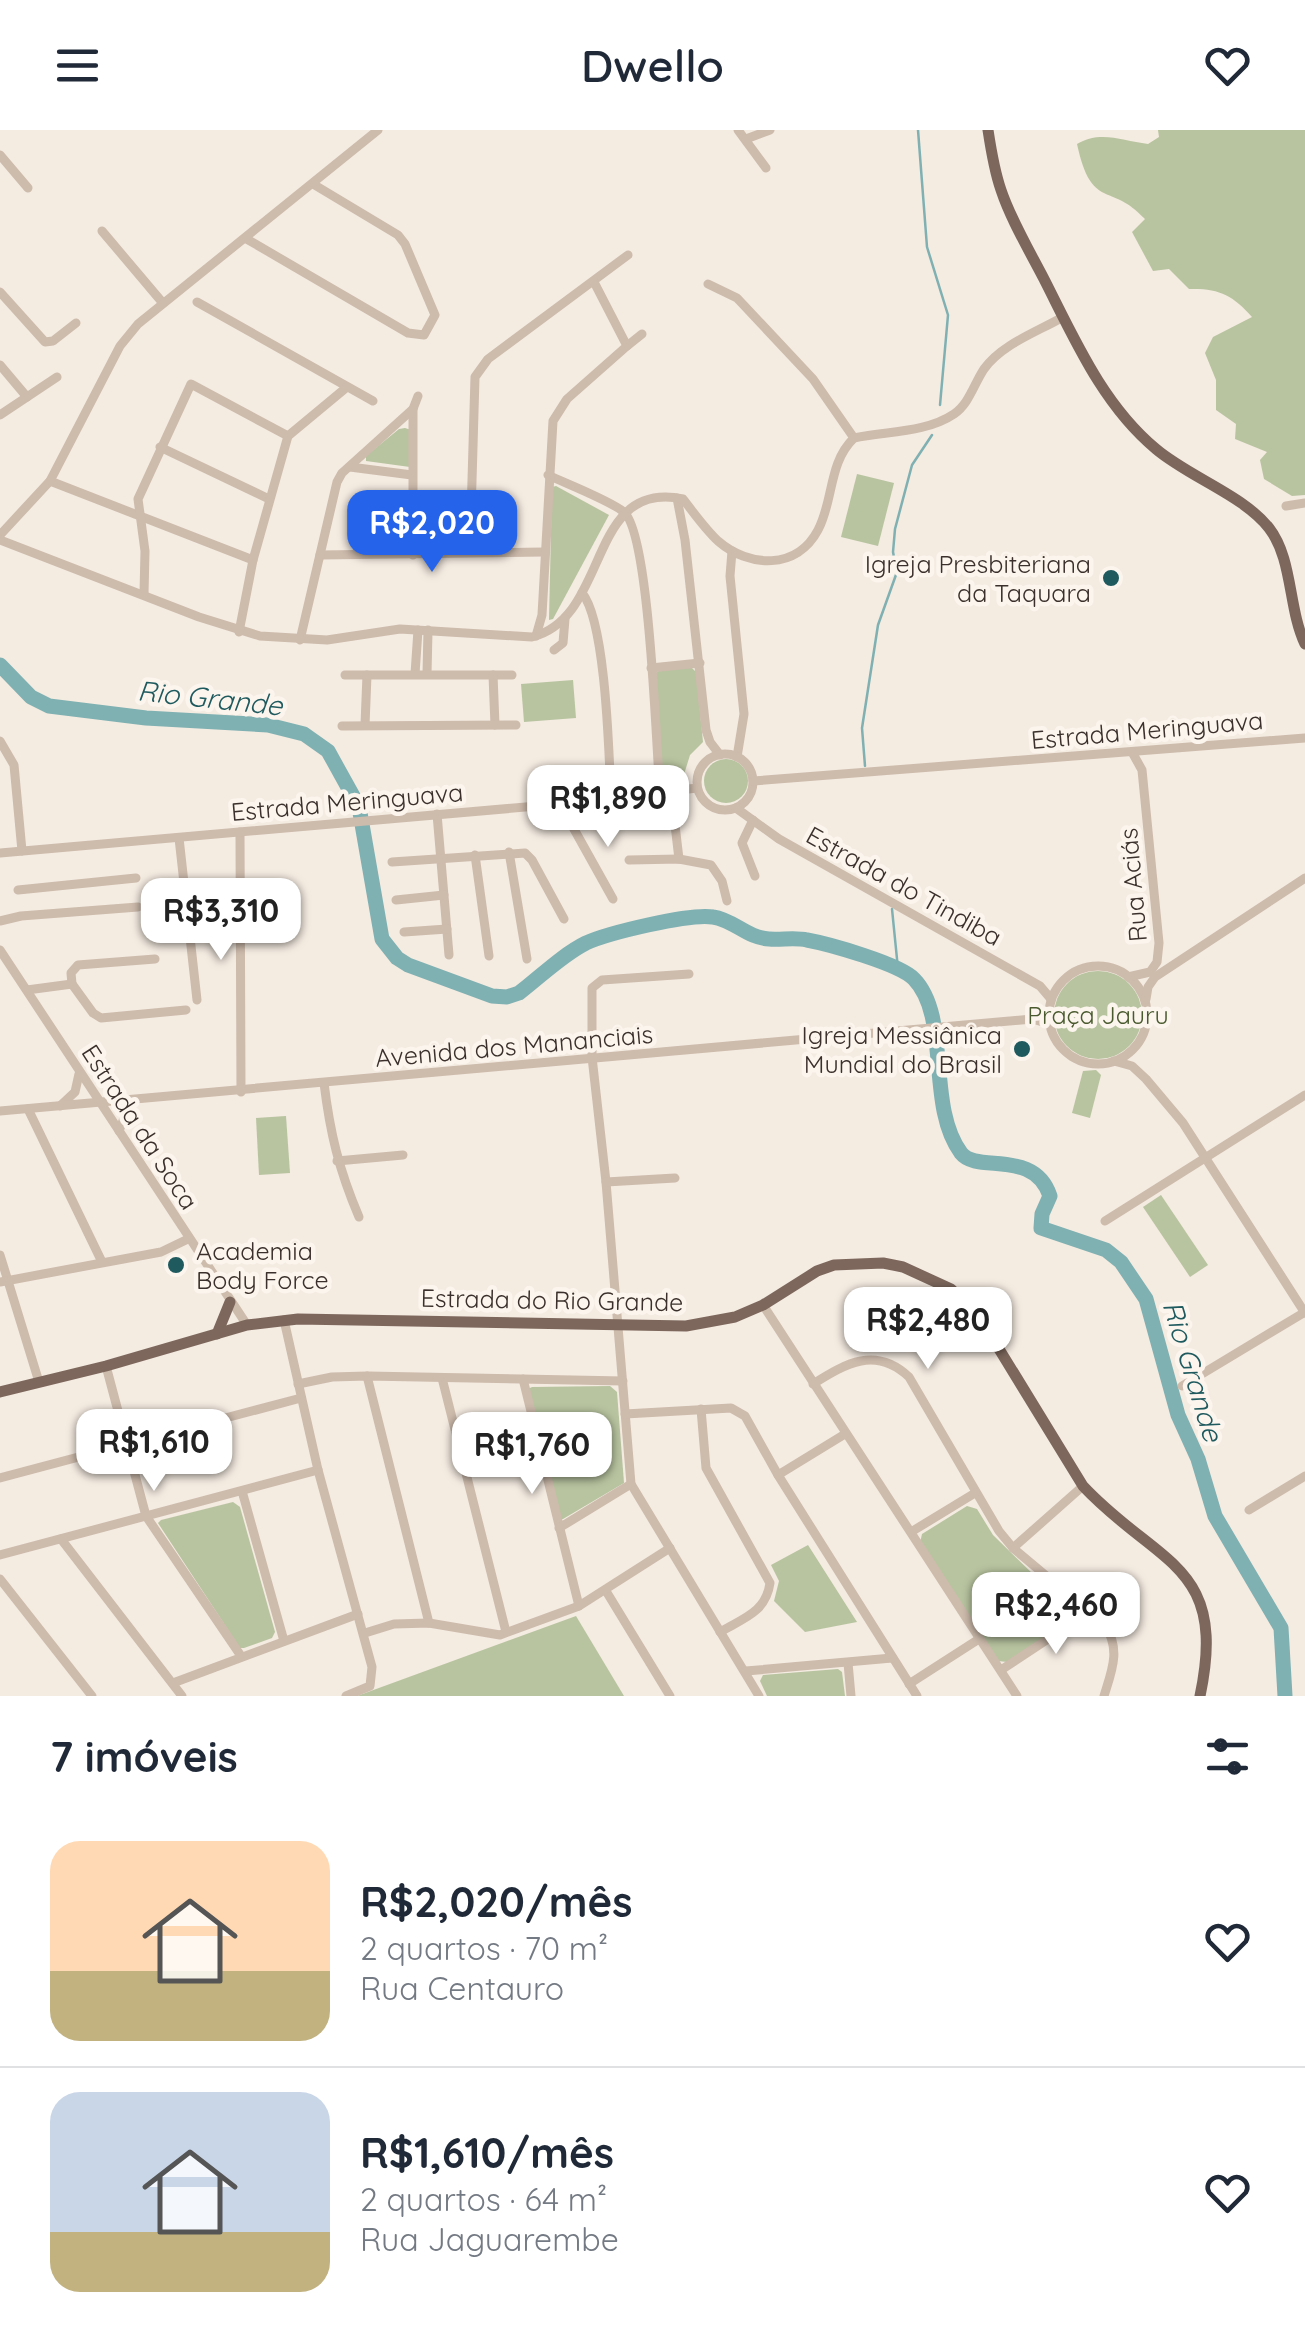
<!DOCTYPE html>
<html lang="pt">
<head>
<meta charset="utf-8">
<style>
  body { margin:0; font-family:Quicksand,sans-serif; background:#f2f2f3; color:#1f2937; height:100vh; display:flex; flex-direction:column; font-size:38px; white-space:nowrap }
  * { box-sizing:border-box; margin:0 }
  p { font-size:32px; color:#747a83 }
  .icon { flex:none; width:55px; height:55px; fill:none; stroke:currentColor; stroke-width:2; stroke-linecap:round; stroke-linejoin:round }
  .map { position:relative; height:1566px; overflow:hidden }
  .drawer { display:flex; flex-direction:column; background:#fff; flex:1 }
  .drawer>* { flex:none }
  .price { position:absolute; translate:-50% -85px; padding:0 22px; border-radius:20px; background:#fff; color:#222; font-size:32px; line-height:65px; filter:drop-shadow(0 2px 5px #0008) }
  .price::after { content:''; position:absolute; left:50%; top:60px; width:30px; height:22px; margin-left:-15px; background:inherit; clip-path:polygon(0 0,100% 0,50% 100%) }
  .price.selected { background:#2563eb; color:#fff }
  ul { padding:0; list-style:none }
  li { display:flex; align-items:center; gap:30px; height:250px; padding:0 50px }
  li+li { border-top:2px solid #e0e1e3 }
  li span { display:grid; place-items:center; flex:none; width:280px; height:200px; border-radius:30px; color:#555 }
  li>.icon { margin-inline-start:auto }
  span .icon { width:120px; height:120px; fill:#fffc; stroke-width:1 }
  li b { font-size:42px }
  h2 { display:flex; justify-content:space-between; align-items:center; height:120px; padding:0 50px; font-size:42px }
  header { display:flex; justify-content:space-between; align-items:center; height:130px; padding:0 50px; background:#fff; font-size:45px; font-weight:600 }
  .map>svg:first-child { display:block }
  .green { fill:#b8c4a0 }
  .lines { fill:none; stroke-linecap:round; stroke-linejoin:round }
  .stream { stroke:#7fb0b2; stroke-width:2.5 }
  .river { stroke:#7fb0b2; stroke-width:15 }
  .minor { stroke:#cdbbac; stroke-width:9 }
  .major { stroke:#7d675c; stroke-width:11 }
  .poi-dot { fill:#1f5a5e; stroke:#fbf5ee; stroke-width:4 }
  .labels { text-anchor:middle; stroke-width:9; stroke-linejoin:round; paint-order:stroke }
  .poi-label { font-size:25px; fill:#3b302b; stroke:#fbf5ee; text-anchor:end }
  .street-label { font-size:25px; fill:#3b302b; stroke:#fbf5ee }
  .park-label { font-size:25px; fill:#4a5a2e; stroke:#fbf5ee }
  .water-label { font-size:28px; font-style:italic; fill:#1f5a5e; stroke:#fbf5ee }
</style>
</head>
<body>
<header><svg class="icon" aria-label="menu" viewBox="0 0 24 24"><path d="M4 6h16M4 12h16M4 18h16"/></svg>Dwello<svg class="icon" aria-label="heart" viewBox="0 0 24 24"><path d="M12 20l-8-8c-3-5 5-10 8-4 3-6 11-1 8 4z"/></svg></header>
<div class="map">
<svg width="1305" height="1566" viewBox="0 0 1305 1566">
  <rect width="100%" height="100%" fill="#f4ebe1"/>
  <g class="green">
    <path d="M 1158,0 L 1305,0 L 1305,365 L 1292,366 L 1264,349 L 1260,330 L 1267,322 L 1235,309 L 1236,294 L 1216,280 L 1216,250 L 1205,223 L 1213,207 L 1252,187 C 1233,165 1218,158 1189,159 L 1169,139 L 1153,141 L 1132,102 L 1145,89 C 1110,51 1092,82 1077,14 C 1101,0 1122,11 1148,14 L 1159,7 Z"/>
    <path d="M 405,298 L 411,300 L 410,337 L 366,331 L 366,326 L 399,299 Z"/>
    <path d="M 857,344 L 894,353 L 878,416 L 841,407 Z"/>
    <path d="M 556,356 L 609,385 L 553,489 L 549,490 L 552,357 Z"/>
    <path d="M 691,537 L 696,542 L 703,612 L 690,625 L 682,651 L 666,655 L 663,652 L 656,543 L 661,539 Z"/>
    <path d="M 573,550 L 576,588 L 524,592 L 521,554 Z"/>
    <circle cx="726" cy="651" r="22"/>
    <circle cx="1098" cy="885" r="44"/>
    <path d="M 1096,940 L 1101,945 L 1090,988 L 1072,983 L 1083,941 Z"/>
    <path d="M 286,986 L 290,1043 L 259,1045 L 256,988 Z"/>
    <path d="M 1161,1065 L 1208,1135 L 1190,1147 L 1143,1077 Z"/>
    <path d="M 532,1257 L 610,1256 L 617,1262 L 624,1353 L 563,1389 L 560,1389 L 528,1259 Z"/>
    <path d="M 233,1372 L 240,1377 L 275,1502 L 272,1508 L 244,1518 L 240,1518 L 158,1393 L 161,1390 Z"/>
    <path d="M 967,1376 L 977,1379 L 993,1405 L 1073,1483 L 1073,1488 L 1007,1532 L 998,1531 L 920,1413 L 922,1404 Z"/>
    <path d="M 808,1415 L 857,1492 L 805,1502 L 774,1471 L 779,1451 L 771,1435 Z"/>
    <path d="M 576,1486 L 624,1566 L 357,1566 Z"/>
    <path d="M 838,1539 L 842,1542 L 845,1566 L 767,1566 L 760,1551 L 763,1545 Z"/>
  </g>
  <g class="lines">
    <g class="stream">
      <path d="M 918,0 L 927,117 L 948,185 L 940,275"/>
      <path d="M 865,636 L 862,598 L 878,495 L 897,442 L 893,422 L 895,399 L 912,335 L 932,305"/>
      <path d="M 892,779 L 898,839"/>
    </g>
    <path class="river" d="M 0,535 L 31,567 L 49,576 L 146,588 L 268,595 L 304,604 L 328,621 L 359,677 L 382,809 L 397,828 L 408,835 L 492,866 L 507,867 L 519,863 C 540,847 562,825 586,813 C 608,803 690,783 713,787 C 734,790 747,808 769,809 C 782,810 795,807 807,810 C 829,814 900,834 914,849 C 951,887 926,976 961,1023 C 977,1044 1034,1018 1050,1066 L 1042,1084 L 1041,1098 L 1106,1120 L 1121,1132 L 1146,1169 L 1178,1285 L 1198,1329 L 1215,1386 L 1281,1498 L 1285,1566"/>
    <g class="minor">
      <path d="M 738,0 L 766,38"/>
      <path d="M 746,9 L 770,0"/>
      <path d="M 0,25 L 28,58"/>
      <path d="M 102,101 L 162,172"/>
      <path d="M 245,108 L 408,203 L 424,205 L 435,185 L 405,114 L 398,105 L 313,54"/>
      <path d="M 708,154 L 737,168 L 813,249 L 854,308"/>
      <path d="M 0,162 L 45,212 L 53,211 L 76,193"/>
      <path d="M 197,172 L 373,271"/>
      <path d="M 627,216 L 642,204"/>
      <path d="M 0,235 L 27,267"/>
      <path d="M 0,285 L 57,247"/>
      <path d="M 160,317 L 269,369"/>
      <path d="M 350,337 L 412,345"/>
      <path d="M 548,345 C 567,354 609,370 624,382 C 650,405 656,618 660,662"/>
      <path d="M 50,351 L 253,430"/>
      <path d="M 677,368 L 685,410 L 706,600 L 710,612 L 720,625"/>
      <path d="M 1286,376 L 1305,373"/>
      <path d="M 0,405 L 50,351 L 120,216 L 138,194 L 378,0"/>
      <path d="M 0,410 L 199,487 L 260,506 L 327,510 L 400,499 L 532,507 C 611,487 586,349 683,369 C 694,383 705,399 718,411 C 749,438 797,440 818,400 C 834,370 828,333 854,308 C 886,301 926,303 954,284 C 969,274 974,254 984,239 C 1002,214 1037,202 1063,187"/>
      <path d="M 470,420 L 475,247 L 488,229 L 628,125"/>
      <path d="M 732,421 L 730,446 L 744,584 L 737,627"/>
      <path d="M 320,425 L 544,422"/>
      <path d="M 413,425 L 413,279 L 418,266"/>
      <path d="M 582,463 C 606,491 609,626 611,668"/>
      <path d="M 144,464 L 145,421 L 138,369 L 191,254 L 288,306"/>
      <path d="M 239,502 L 253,430 L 288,306 L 347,257"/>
      <path d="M 536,506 L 542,485 L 553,291 L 567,269 L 627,216 L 594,152"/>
      <path d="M 300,510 L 337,352 L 342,343 L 413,279"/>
      <path d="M 554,520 L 563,513 L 565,489"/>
      <path d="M 651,538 L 700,533"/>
      <path d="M 415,544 L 418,500"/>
      <path d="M 427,544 L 428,500"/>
      <path d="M 345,545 L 512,545"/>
      <path d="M 493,545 L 495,595"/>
      <path d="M 365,595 L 367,545"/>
      <path d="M 342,596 L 516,595"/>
      <path d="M 0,611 L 14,635 L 22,721"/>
      <circle cx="725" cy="652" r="28"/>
      <path d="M 753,651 L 1305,608"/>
      <path d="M 671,661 L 679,729"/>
      <path d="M 560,674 L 613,769"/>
      <path d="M 736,678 L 779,709 L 1040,856 L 1051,869"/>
      <path d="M 437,684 L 449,825"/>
      <path d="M 753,690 L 742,713 L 755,746"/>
      <path d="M 240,702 L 241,962"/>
      <path d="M 179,708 L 197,870"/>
      <path d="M 509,722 L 527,829"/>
      <path d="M 0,723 L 560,674 L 697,658"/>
      <path d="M 475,725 L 489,826"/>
      <path d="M 629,730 L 679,729 L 711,735 L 722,751 L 727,771"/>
      <path d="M 392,732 L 525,723 L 532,730 L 564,789"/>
      <path d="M 18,760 L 136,748"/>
      <path d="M 396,770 L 444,765"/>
      <path d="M 0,791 L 21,786 L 138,777"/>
      <path d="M 404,802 L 447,799"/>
      <path d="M 0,820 L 247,1195"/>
      <circle cx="1098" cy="885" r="49"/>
      <path d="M 689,844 L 602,850 L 592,858 L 592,927 L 606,1052 L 631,1354 L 759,1566"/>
      <path d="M 1128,847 L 1150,842 L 1157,832 L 1159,813 L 1142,640 L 1132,622"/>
      <path d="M 72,854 L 71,843 L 78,835 L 155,829"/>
      <path d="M 27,860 L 72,854 L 93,883 L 101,888 L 186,880"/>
      <path d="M 1146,869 L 1148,857 L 1155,847 L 1305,748"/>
      <path d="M 1114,931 L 1132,936 L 1146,949 L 1183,993 L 1305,1183"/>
      <path d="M 324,953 C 330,1003 339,1040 359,1087"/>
      <path d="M 60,976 L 75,962 L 79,944"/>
      <path d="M 28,979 L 102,1132"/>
      <path d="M 0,981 L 1032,889 L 1050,894"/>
      <path d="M 119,1001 L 131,970"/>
      <path d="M 337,1031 L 403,1025"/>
      <path d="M 606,1052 L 675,1048"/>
      <path d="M 1105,1091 L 1305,965"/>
      <path d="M 0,1125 L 39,1252"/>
      <path d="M 0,1152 L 161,1122 L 188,1109"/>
      <path d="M 763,1175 L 1017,1566"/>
      <path d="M 284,1190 L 318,1340 L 372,1537 L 370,1556 L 346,1566"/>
      <path d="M 106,1236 L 146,1386 L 241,1526"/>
      <path d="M 367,1246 L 429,1493"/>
      <path d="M 442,1248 L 506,1502"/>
      <path d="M 523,1249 L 579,1476"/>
      <path d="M 298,1254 L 332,1247 L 367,1246 L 623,1251"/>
      <path d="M 813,1254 C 846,1233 876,1216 909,1247 L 999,1401 L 1013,1418 L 1105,1495 C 1121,1520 1112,1540 1104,1566"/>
      <path d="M 1182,1256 L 1305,1182"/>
      <path d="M 701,1279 L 706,1338 L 770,1453 C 766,1482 744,1488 720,1502"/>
      <path d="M 625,1284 L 731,1278 L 745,1286 L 778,1345 L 917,1566"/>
      <path d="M 778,1345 L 845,1304"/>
      <path d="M 0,1348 L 301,1268"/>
      <path d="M 242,1361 L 284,1511"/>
      <path d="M 1249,1380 L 1305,1346"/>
      <path d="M 559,1398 L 631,1354"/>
      <path d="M 911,1402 L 975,1363"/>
      <path d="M 61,1409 L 182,1566"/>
      <path d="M 1013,1418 L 1083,1356"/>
      <path d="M 0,1425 L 318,1340"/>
      <path d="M 0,1449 L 92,1566"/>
      <path d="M 606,1461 L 670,1566"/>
      <path d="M 365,1503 L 394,1494 L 429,1493 L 500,1505 L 579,1476 L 670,1418"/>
      <path d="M 848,1533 L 851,1566"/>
      <path d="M 1001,1540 L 1089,1482"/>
      <path d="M 746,1541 L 892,1528"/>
      <path d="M 173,1553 L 358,1484"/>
      <path d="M 909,1554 L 979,1509"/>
    </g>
    <g class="major">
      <path d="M 988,0 C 991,20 994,40 1001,60 C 1011,90 1029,120 1044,149 C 1075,210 1103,275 1156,319 C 1189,347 1243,365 1269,398 C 1293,429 1288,478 1305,514"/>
      <path d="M 217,1204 L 230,1172"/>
      <path d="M 0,1262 L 106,1236 L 247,1195 L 298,1189 L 686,1196 L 735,1187 L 763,1175 L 817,1141 L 834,1135 L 883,1133 L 903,1137 L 951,1159 L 977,1183 L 1083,1356 C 1158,1436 1228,1433 1200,1566"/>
    </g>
  </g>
  <g class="poi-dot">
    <circle cx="1111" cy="448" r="10"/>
    <circle cx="1022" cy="919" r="10"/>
    <circle cx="176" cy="1135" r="10"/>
  </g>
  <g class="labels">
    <g class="poi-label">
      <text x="1091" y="443">Igreja Presbiteriana<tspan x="1091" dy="29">da Taquara</tspan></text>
      <text x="1002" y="914">Igreja Messiânica<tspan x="1002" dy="29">Mundial do Brasil</tspan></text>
      <text x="196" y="1130" text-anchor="start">Academia<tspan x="196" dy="29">Body Force</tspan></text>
    </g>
    <g class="street-label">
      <text transform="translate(1147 600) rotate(-5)" y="9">Estrada Meringuava</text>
      <text transform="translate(347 672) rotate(-5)" y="9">Estrada Meringuava</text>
      <text transform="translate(1133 755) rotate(-95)" y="9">Rua Aciás</text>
      <text transform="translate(904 756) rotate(29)" y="9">Estrada do Tindiba</text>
      <text transform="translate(514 916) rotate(-5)" y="9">Avenida dos Mananciais</text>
      <text transform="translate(140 997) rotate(57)" y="9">Estrada da Soca</text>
      <text transform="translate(552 1170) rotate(1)" y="9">Estrada do Rio Grande</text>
    </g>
    <g class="park-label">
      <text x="1098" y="894">Praça Jauru</text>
    </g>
    <g class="water-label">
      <text transform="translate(210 568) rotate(6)" y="10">Rio Grande</text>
      <text transform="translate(1193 1241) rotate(73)" y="10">Rio Grande</text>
    </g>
  </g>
</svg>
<b class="price selected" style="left:432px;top:445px">R$2,020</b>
<b class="price" style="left:608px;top:720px">R$1,890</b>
<b class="price" style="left:221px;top:833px">R$3,310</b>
<b class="price" style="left:928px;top:1242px">R$2,480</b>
<b class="price" style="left:154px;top:1364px">R$1,610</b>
<b class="price" style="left:532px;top:1367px">R$1,760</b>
<b class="price" style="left:1056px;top:1527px">R$2,460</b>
</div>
<section class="drawer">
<h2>7 imóveis<svg class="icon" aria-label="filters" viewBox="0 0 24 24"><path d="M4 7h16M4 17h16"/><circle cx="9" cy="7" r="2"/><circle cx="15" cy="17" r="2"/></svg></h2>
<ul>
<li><span style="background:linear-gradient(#ffd9b3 65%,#c2b280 0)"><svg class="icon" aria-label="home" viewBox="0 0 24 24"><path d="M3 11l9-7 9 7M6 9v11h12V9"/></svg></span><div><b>R$2,020/mês</b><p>2 quartos · 70 m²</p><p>Rua Centauro</p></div><svg class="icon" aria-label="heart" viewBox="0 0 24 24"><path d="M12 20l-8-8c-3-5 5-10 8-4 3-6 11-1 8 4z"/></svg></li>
<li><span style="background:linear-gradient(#c9d6e8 70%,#c2b280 0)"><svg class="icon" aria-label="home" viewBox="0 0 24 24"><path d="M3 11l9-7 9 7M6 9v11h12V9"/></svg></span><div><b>R$1,610/mês</b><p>2 quartos · 64 m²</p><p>Rua Jaguarembe</p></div><svg class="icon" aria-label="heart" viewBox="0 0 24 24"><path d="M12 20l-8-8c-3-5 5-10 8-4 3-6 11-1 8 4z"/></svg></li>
</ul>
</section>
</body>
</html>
